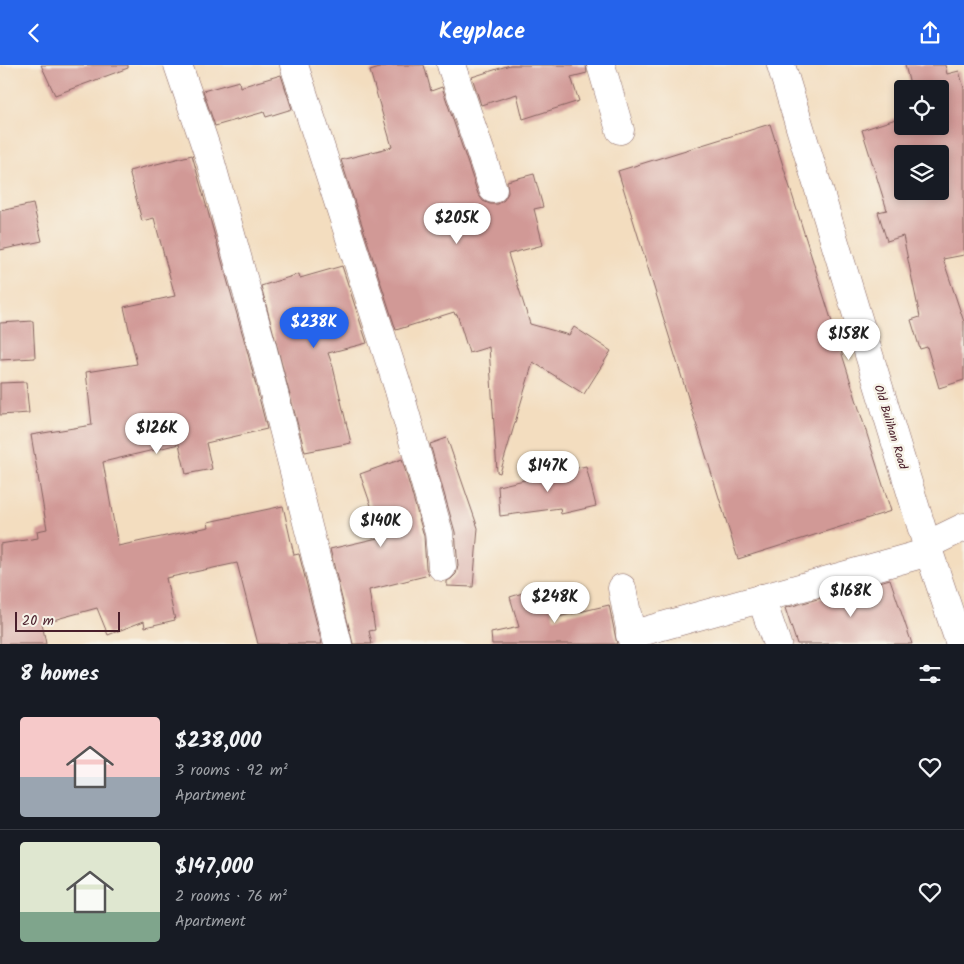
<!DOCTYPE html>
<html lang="en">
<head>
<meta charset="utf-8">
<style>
  body { margin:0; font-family:Kalam,sans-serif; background:#242831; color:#f1f3f6; height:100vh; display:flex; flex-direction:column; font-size:19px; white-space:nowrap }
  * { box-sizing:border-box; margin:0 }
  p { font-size:16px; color:#9ea1a6 }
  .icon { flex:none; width:28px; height:28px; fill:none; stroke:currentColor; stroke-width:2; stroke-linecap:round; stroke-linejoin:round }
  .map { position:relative; height:579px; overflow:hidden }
  .details { display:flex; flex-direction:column; background:#171b24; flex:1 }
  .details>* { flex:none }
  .tools { position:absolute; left:894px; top:15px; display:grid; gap:10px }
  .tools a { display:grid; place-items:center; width:55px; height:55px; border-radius:5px; background:#171b24; box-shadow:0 2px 8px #0003; font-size:25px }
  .scale { position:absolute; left:15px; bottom:12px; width:105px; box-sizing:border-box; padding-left:5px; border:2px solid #4a1f2b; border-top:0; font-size:14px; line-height:18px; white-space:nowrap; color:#4a1f2b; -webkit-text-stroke:4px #f7f3e8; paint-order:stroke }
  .price { position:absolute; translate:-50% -42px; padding:0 11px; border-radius:18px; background:#fff; color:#222; font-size:16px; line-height:32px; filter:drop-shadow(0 1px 2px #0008) }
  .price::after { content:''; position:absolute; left:50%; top:30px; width:15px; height:11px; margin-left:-8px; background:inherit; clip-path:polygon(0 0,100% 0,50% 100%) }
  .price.current { background:#2563eb; color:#fff }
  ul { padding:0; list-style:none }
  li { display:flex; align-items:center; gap:15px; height:125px; padding:0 20px }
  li+li { border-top:1px solid #363941 }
  li span { display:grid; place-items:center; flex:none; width:140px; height:100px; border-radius:5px; color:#555 }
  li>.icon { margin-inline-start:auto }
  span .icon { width:60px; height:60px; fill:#fffc; stroke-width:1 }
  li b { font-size:21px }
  h2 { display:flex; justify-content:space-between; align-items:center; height:60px; padding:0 20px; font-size:21px }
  header { display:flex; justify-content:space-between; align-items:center; height:65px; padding:0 20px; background:#2563eb; color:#fff; font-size:22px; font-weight:700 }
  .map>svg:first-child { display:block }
  .building { fill:#d19996; fill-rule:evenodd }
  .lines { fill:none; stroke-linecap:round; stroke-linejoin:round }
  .minor-casing { stroke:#85625f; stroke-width:29 }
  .tertiary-casing { stroke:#85625f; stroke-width:29 }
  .minor { stroke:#fff; stroke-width:28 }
  .tertiary { stroke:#fff; stroke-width:28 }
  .labels { text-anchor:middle; stroke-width:5; stroke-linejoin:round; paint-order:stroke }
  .street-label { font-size:12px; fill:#4a1f2b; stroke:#f7f3e8 }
</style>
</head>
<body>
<header><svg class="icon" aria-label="back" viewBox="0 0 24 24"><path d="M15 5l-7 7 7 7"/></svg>Keyplace<svg class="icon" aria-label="share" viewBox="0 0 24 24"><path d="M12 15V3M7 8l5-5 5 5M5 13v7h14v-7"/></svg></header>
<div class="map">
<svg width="964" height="579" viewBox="0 0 964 579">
  <rect width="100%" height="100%" fill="#f7f3e8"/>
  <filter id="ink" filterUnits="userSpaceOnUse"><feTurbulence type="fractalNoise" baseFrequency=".02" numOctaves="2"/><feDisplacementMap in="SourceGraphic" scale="10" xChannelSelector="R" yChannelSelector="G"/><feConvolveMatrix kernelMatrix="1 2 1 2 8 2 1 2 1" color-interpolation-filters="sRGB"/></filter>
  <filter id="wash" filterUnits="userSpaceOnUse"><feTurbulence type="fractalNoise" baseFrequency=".0096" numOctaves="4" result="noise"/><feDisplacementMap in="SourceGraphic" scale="20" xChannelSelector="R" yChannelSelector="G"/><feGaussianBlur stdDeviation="1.12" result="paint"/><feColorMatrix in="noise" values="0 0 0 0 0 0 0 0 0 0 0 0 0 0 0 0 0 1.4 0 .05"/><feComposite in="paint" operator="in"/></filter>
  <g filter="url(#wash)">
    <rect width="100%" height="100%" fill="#f3ddbf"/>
    <g id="blocks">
      <g class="building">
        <path d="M 41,0 L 128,0 L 128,3 L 55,30 Z"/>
        <path d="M 389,0 L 424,0 L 431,26 L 442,22 L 478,129 L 483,136 L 490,139 L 498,139 L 504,135 L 508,128 L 507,116 L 534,109 L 543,142 L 534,144 L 543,180 L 508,189 L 530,259 L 569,270 L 574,262 L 611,286 L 584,329 L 533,297 L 500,408 L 497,407 L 489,282 L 469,288 L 457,249 L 455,250 L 454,247 L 396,265 L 341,95 L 392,82 L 370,6 Z"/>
        <path d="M 510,0 L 586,0 L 587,8 L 571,12 L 579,36 L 523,54 L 517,29 L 481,40 L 472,12 Z"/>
        <path d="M 905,0 L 945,0 L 947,9 L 959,6 L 964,23 L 964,190 L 943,194 L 964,257 L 964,315 L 939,323 L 927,282 L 920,284 L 911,255 L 920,252 L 903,171 L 887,176 L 878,147 L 887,145 L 862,65 L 902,52 L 902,61 L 940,61 L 940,24 L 911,24 ZM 902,89 L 940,89 L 940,126 L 902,126 Z"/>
        <path d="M 281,10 L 292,44 L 266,52 L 264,47 L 215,61 L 203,26 L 239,16 L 240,22 Z"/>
        <path d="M 770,59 L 891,446 L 738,494 L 618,106 Z"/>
        <path d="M 192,90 L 247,285 L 267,364 L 206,378 L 212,404 L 186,409 L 179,379 L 103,397 L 118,481 L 209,462 L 208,457 L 283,441 L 294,490 L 299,489 L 322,579 L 258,579 L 237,498 L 166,513 L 175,555 L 145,562 L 144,556 L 108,570 L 97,543 L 42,558 L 46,579 L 0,579 L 0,479 L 38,473 L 37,466 L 47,464 L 31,370 L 92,360 L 86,307 L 137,299 L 124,242 L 175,231 L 154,153 L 142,156 L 129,106 Z"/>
        <path d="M 33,139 L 42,176 L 0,185 L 0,146 Z"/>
        <path d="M 342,201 L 367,278 L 328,288 L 333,302 L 351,378 L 305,387 L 261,221 L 299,209 L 300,213 Z"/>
        <path d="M 33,256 L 35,293 L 0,295 L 0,258 Z"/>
        <path d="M 26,317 L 29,348 L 0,350 L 0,318 Z"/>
        <path d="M 447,373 L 478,463 L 473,522 L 447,521 L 447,516 L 451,514 L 456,509 L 458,501 L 455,467 L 430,379 Z"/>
        <path d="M 402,394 L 424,471 L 426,503 L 429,510 L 369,525 L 375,565 L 369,566 L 372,579 L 353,579 L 330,484 L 382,472 L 360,409 Z"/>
        <path d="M 586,401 L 596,441 L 561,449 L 560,443 L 500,451 L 498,421 Z"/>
        <path d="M 890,514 L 912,579 L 797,579 L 785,543 Z"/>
        <path d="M 545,521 L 554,553 L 609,540 L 617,579 L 492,579 L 491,568 L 519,562 L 510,532 Z"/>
      </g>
    </g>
  </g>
  <g filter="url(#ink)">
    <use href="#blocks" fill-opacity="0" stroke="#85625f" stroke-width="1"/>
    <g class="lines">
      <defs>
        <g id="minor">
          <path d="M 178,0 L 210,94 L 262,281 L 338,579"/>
          <path d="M 294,0 L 398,322 L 439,468 L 442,502"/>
          <path d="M 451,0 L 493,124"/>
          <path d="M 601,0 L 620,65"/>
          <path d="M 927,480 L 964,462"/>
          <path d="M 622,523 L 633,579"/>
          <path d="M 761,533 L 777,579"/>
          <path d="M 630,570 L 929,487"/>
        </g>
        <path id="tertiary" d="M 781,0 L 929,487 L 960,579"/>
      </defs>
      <use href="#minor" class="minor-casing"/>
      <use href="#tertiary" class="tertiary-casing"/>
      <use href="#minor" class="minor"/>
      <use href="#tertiary" class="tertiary"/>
    </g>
  </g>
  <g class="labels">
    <g class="street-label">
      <text transform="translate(891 362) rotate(73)" y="4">Old Bulihan Road</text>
    </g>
  </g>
</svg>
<div class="tools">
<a><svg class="icon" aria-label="locate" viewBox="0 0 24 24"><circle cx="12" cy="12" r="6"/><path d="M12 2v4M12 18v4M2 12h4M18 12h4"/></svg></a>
<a><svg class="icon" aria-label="layers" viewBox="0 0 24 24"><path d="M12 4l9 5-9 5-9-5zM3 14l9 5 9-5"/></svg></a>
</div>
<div class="scale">20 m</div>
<b class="price" style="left:457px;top:180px">$205K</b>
<b class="price current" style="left:314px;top:284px">$238K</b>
<b class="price" style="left:849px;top:296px">$158K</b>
<b class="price" style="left:157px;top:390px">$126K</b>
<b class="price" style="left:548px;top:428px">$147K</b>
<b class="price" style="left:381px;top:483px">$140K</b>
<b class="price" style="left:851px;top:553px">$168K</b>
<b class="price" style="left:555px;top:559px">$248K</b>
</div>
<section class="details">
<h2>8 homes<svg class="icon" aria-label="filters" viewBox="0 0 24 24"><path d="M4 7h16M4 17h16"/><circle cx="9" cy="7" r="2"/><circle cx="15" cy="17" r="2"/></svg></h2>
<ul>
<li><span style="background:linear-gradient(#f6c9c9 60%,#9aa5b1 0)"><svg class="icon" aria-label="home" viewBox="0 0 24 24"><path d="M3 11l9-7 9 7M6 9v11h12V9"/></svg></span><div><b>$238,000</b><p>3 rooms · 92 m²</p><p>Apartment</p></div><svg class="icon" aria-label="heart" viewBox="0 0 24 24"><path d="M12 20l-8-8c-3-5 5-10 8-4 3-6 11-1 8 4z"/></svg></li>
<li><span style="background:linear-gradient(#dfe7d0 70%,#7fa58c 0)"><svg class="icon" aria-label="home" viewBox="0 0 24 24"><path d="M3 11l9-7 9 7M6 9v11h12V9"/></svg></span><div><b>$147,000</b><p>2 rooms · 76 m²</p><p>Apartment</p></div><svg class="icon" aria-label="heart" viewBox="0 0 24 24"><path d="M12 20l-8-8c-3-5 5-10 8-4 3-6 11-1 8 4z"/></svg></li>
</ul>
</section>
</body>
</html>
